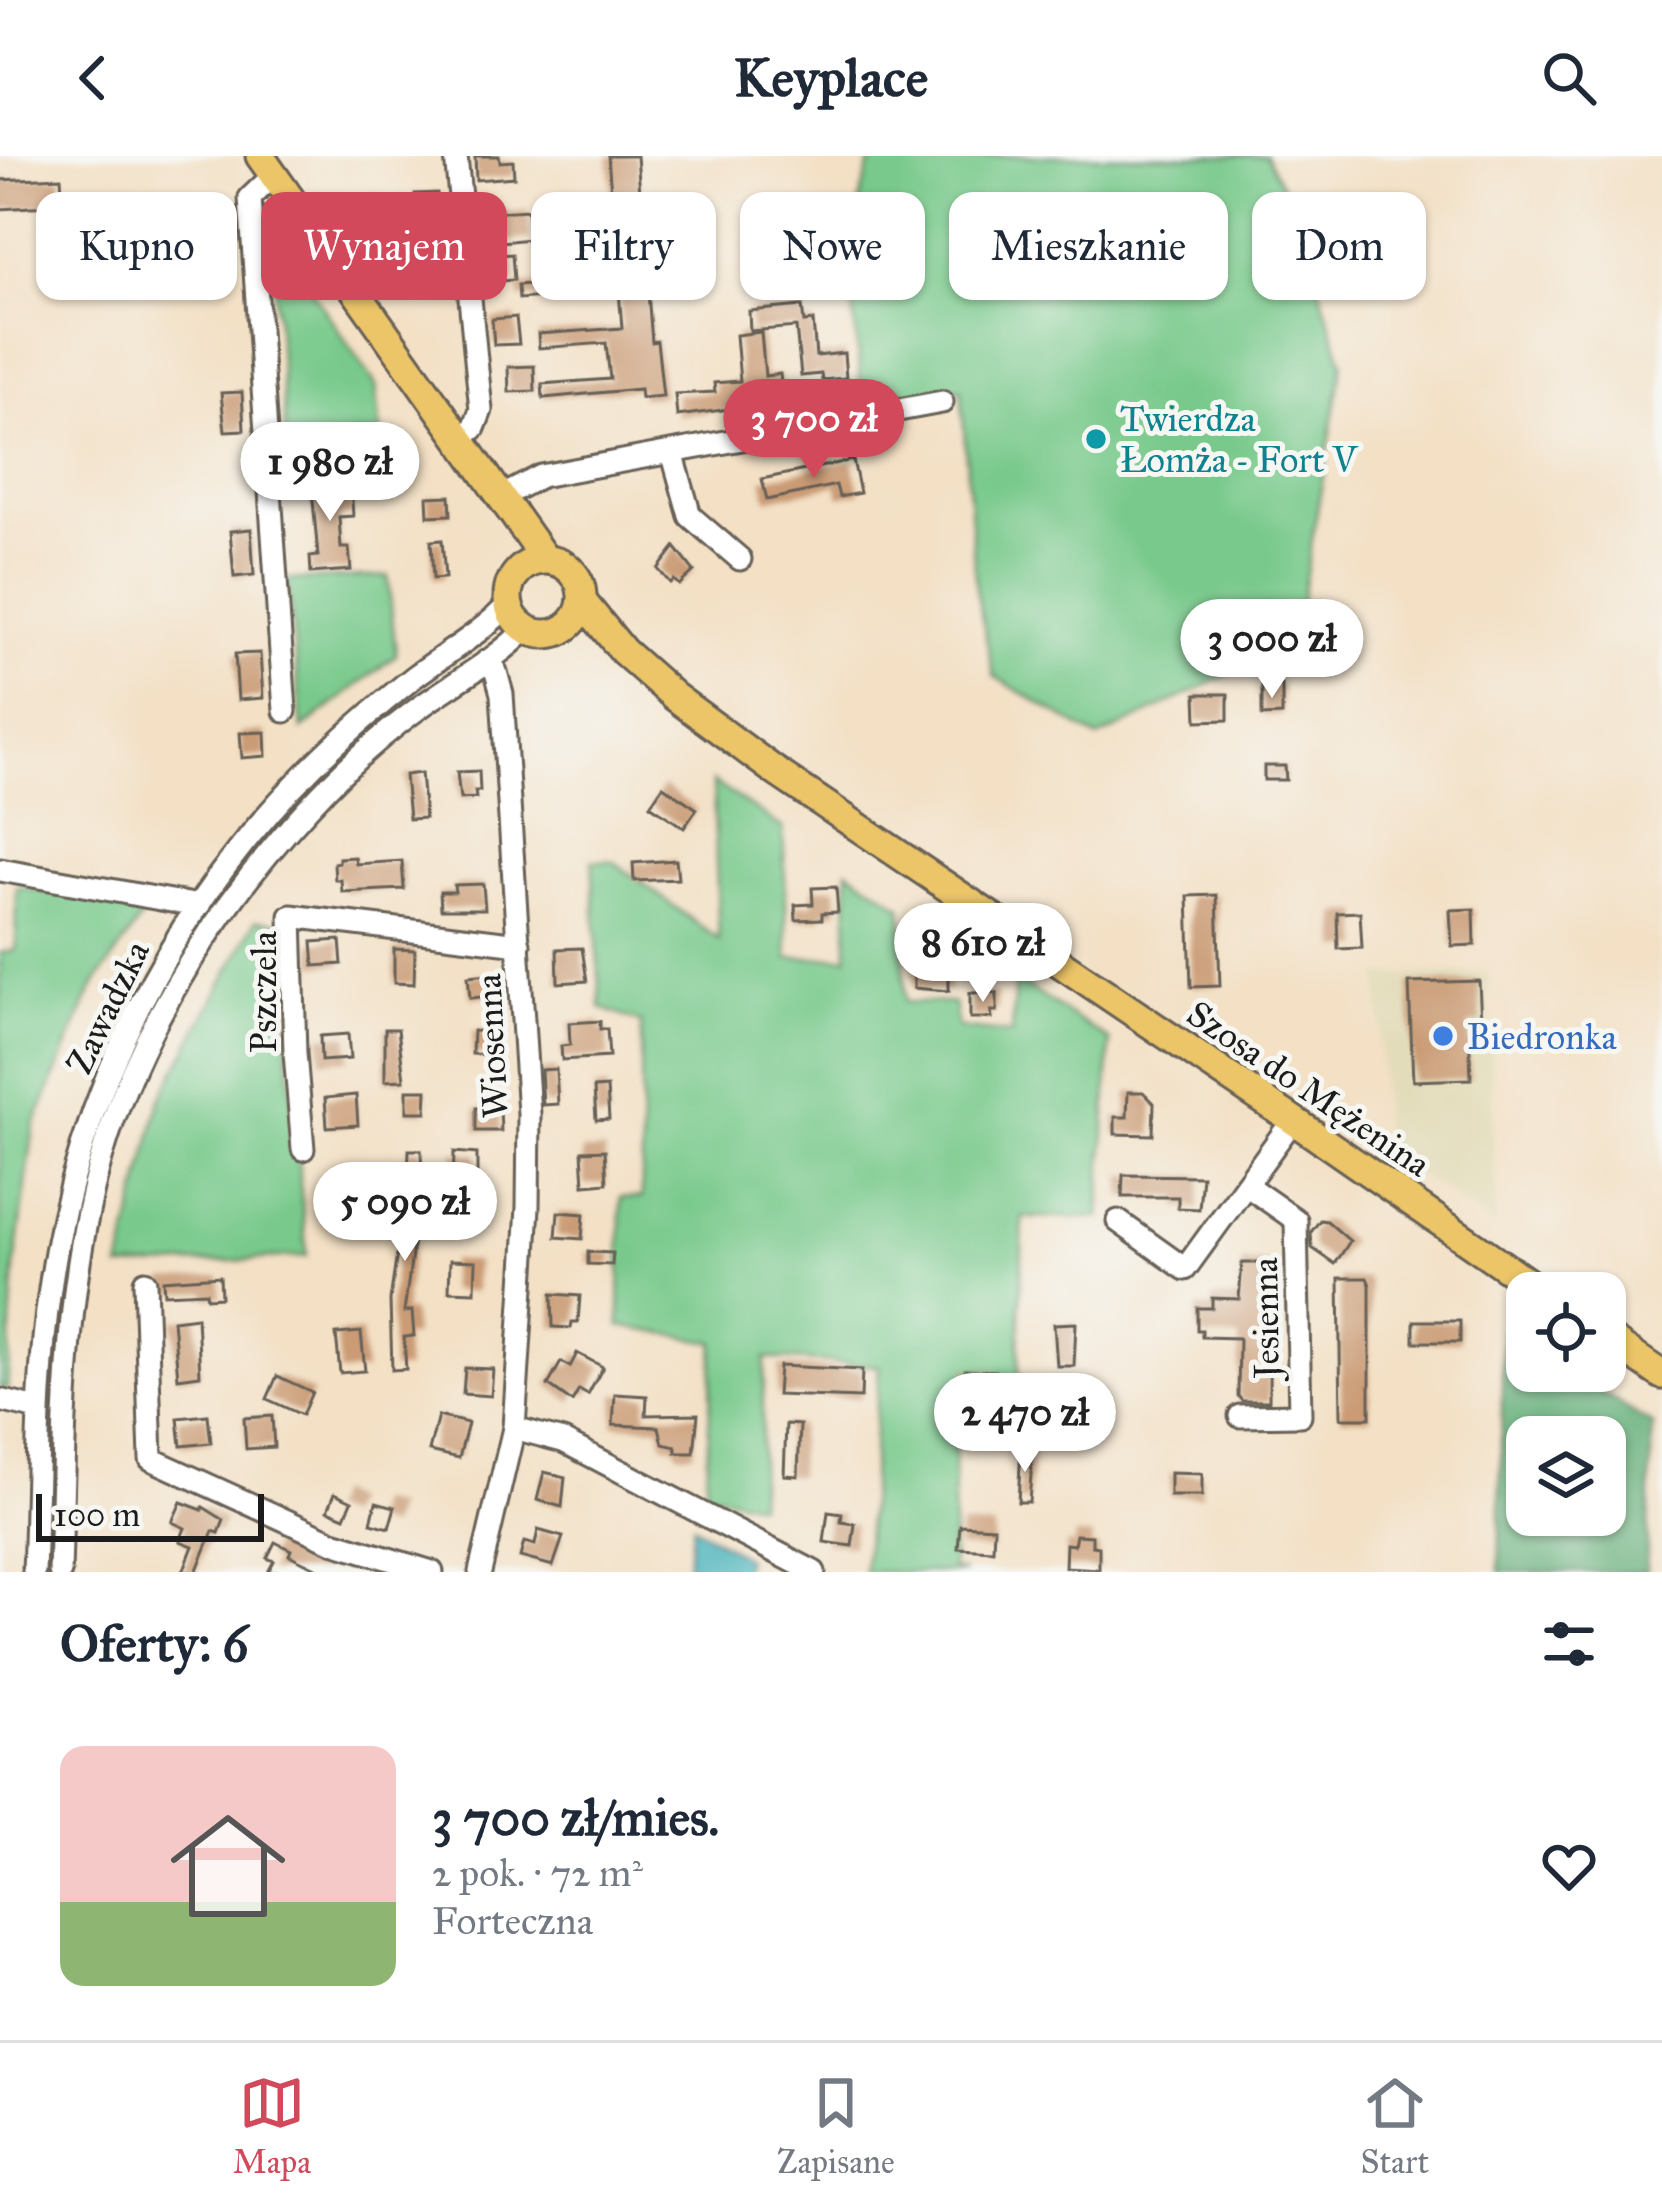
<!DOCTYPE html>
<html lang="pl">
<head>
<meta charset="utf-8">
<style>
  body { margin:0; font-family:"IM FELL Great Primer",serif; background:#f6f6f7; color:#1f2937; height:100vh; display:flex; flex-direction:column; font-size:45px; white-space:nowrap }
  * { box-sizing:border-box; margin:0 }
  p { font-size:39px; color:#747a83 }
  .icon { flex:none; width:66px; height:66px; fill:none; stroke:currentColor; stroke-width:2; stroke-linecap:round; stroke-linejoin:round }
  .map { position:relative; height:1416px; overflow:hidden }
  .details { display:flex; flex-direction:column; background:#fff; flex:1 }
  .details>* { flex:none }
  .top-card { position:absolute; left:36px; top:36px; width:1590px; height:108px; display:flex; gap:24px }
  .fabs { position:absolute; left:1506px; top:1116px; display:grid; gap:24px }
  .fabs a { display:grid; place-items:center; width:120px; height:120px; border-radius:24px; background:#fff; box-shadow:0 3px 9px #0004; font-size:60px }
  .scale { position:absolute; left:36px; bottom:30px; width:228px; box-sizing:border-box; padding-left:12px; border:6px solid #1c1c1c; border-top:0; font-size:33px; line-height:42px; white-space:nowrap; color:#1c1c1c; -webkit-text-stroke:9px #f6f6f2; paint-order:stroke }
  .price { position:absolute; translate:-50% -102px; padding:0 27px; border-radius:42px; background:#fff; color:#222; font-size:39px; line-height:78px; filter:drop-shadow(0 3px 6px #0008) }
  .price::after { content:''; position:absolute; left:50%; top:72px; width:36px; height:27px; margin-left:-18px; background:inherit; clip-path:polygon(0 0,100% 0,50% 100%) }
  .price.current { background:#d1495b; color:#fff }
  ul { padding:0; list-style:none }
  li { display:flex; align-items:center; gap:36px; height:300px; padding:0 60px }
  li+li { border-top:3px solid #e0e1e3 }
  li span { display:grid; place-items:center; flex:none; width:336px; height:240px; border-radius:24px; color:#555 }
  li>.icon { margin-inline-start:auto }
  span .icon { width:144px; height:144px; fill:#fffc; stroke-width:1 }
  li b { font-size:51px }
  h2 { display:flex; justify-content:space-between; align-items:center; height:144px; padding:0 60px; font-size:51px }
  .pill { padding:0 42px; border-radius:24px; background:#fff; box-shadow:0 3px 9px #0004; font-size:42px; line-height:108px }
  .pill.current { background:#d1495b; color:#fff }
  header { display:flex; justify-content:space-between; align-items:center; height:156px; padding:0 60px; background:#fff; font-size:54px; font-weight:700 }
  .tabs { display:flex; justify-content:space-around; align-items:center; height:168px; border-top:3px solid #e0e1e3; background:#fff; font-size:33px; color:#747a83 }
  .tabs a { display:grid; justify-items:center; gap:6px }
  .tabs .current { color:#d1495b }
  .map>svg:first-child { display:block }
  .built { fill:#e3dcba }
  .green { fill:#78c98b; stroke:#4a7254; stroke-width:3 }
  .forest { fill:#62ad77; stroke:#3f644a; stroke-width:3; fill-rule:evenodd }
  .water { fill:#3eafb7; stroke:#2d666a; stroke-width:3 }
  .building { fill:#ca9b75 }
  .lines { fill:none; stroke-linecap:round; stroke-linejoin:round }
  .minor-casing { stroke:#676157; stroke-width:27 }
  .major-casing { stroke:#676157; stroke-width:33 }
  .minor { stroke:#fff; stroke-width:21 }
  .major { stroke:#ecc569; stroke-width:27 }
  .culture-dot { fill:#0f9aa8; stroke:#f6f6f2; stroke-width:4.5 }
  .shop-dot { fill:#3f7fe0; stroke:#f6f6f2; stroke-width:4.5 }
  .labels { text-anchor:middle; stroke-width:10; stroke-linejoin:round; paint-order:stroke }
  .culture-label { font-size:36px; fill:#0d838f; stroke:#f6f6f2; text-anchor:start }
  .street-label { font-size:36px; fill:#1c1c1c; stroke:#f6f6f2 }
  .shop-label { font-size:36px; fill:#366cbe; stroke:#f6f6f2; text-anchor:start }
</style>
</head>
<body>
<header><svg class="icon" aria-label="back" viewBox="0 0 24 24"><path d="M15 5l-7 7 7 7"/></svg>Keyplace<svg class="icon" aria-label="search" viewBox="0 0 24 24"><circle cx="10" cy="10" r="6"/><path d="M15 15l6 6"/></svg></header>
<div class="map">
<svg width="1662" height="1416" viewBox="0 0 1662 1416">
  <rect width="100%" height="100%" fill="#f6f6f2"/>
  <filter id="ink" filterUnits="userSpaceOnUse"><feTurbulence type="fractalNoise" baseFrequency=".00833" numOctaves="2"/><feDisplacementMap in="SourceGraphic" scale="24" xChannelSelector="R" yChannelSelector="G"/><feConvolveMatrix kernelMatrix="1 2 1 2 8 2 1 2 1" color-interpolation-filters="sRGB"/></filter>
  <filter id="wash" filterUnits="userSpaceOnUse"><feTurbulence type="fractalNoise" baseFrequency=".004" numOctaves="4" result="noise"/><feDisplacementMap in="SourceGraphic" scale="48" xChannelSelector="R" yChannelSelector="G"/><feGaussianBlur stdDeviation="2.7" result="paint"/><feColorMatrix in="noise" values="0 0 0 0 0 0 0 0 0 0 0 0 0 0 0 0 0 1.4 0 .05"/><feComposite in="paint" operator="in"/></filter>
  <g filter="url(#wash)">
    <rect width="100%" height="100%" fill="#f3e0c5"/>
    <path class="built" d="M 1488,816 L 1496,1071 L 1383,993 L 1379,819 Z"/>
    <g class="green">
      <path d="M 872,0 L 1266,0 L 1295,53 L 1343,207 L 1294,486 L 1098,582 L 994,520 L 976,433 L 961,233 L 863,250 L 847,91 Z"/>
      <path d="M 270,73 L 376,229 L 381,278 L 286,286 Z"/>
      <path d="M 388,420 L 396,499 L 302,573 L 288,424 Z"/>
      <path d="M 713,626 L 783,672 L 788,802 L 847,801 L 848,714 L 902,750 L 905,846 L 954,847 L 958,872 L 1012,878 L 1015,823 L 1110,885 L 1100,1062 L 1023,1061 L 1018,1235 L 956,1235 L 952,1413 L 964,1416 L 864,1416 L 879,1210 L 765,1202 L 758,1348 L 705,1336 L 714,1186 L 620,1170 L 621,1041 L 642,1042 L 641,867 L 601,852 L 592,705 L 613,705 L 719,784 Z"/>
      <path d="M 17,731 L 148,752 L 92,833 L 34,970 L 15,1110 L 7,1233 L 0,1232 L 0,797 L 16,794 Z"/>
      <path d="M 256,764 L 276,766 L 307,1100 L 120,1112 L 160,944 Z"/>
    </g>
    <path class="forest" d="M 1503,1173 L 1527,1189 L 1527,1215 L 1568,1215 L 1653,1269 L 1646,1416 L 1499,1416 ZM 1527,1281 L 1605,1281 L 1605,1359 L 1527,1359 Z"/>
    <path class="water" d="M 693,1369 L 746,1402 L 742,1416 L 686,1416 Z"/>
    <g id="blocks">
      <g class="building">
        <path d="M 475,0 L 499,0 L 500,6 L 513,5 L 514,21 L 476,24 Z"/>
        <path d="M 608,0 L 637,0 L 652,186 L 657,185 L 663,240 L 641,242 L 640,233 L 543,242 L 542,228 L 610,223 L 606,187 L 539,192 L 538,178 L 622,172 Z"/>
        <path d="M 61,21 L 63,49 L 0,53 L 0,24 Z"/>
        <path d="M 437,37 L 439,69 L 417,70 L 415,38 Z"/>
        <path d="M 527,54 L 530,83 L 501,86 L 499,56 Z"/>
        <path d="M 227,62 L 231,104 L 207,107 L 204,64 Z"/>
        <path d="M 512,98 L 514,124 L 485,126 L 482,100 Z"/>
        <path d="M 594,123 L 595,137 L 519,143 L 518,129 Z"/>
        <path d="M 802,150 L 804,166 L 813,165 L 816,200 L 844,197 L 846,222 L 822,224 L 821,218 L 801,220 L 796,171 L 750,175 L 749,155 Z"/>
        <path d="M 516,161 L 519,188 L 494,189 L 492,163 Z"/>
        <path d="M 761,176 L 765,220 L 780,218 L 783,246 L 677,260 L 675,238 L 715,236 L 714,227 L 740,225 L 736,179 Z"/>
        <path d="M 534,210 L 535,235 L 509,236 L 508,211 Z"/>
        <path d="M 242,236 L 244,274 L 225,275 L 221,237 Z"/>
        <path d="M 853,304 L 860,337 L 839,341 L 836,329 L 767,344 L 762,323 Z"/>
        <path d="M 338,320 L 339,332 L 351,331 L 353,360 L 339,361 L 341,392 L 349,392 L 351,414 L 311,417 L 310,401 L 318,400 L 311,322 Z"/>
        <path d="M 450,340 L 451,359 L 428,360 L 427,341 Z"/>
        <path d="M 251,373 L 254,419 L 234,421 L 230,375 Z"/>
        <path d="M 442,384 L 445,422 L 433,423 L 431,385 Z"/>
        <path d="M 675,391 L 694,415 L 679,429 L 674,424 L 670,427 L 658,413 Z"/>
        <path d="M 260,497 L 263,542 L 238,544 L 235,498 Z"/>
        <path d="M 1282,529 L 1282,559 L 1262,560 L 1262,530 Z"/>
        <path d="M 1196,538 L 1228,538 L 1228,564 L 1197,565 Z"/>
        <path d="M 265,576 L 266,600 L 242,602 L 240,577 Z"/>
        <path d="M 1264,610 L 1285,610 L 1286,624 L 1264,624 Z"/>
        <path d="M 479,615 L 480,635 L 475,635 L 476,642 L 460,643 L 457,616 Z"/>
        <path d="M 421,617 L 425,662 L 409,663 L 405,619 Z"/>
        <path d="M 663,630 L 697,653 L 684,672 L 650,649 Z"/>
        <path d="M 355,701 L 356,708 L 402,705 L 404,733 L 342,736 L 341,724 L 335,724 L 334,707 L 339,706 L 339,702 Z"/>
        <path d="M 676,704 L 678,723 L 634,725 L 633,707 Z"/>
        <path d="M 483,728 L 485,753 L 441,753 L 440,736 L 455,736 L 454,729 Z"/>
        <path d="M 836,731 L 838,756 L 822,757 L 822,763 L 796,764 L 795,749 L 813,748 L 812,732 Z"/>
        <path d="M 1217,739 L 1220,830 L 1191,831 L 1188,740 Z"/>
        <path d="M 1474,753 L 1475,789 L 1452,790 L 1450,754 Z"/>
        <path d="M 1360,756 L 1362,792 L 1338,793 L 1337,757 Z"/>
        <path d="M 340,784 L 342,808 L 314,810 L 312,786 Z"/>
        <path d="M 582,792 L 587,825 L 558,827 L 557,793 Z"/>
        <path d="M 394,793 L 415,794 L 414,828 L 394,827 Z"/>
        <path d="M 914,803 L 949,806 L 949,835 L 914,832 Z"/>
        <path d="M 490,818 L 492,840 L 470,842 L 468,820 Z"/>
        <path d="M 1479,825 L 1481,867 L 1469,868 L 1471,923 L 1413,925 L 1409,827 Z"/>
        <path d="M 970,837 L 997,837 L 997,855 L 991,855 L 992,862 L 970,862 Z"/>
        <path d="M 600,865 L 600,873 L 607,873 L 609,901 L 562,904 L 561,890 L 570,889 L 569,867 Z"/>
        <path d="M 385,873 L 398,873 L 404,924 L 385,925 Z"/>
        <path d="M 473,875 L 495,876 L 495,899 L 472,898 Z"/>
        <path d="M 348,878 L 350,903 L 321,905 L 320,880 Z"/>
        <path d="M 556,913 L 558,948 L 543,949 L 541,914 Z"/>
        <path d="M 607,931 L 609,963 L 596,964 L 594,932 Z"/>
        <path d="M 407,934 L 427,934 L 426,956 L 407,956 Z"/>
        <path d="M 1128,936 L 1143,936 L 1154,947 L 1153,979 L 1115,978 L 1115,961 L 1127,961 Z"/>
        <path d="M 356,939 L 358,969 L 327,971 L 325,942 Z"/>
        <path d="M 476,952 L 500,952 L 501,975 L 476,975 Z"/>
        <path d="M 409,994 L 421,994 L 422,1026 L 404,1156 L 412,1155 L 414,1180 L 404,1181 L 406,1213 L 392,1214 L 390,1144 L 408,1024 Z"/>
        <path d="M 605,994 L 607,1027 L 584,1029 L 582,995 Z"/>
        <path d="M 454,996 L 477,998 L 477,1067 L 452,1067 Z"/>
        <path d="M 1123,1019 L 1202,1020 L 1199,1053 L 1178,1052 L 1178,1041 L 1122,1041 Z"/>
        <path d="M 558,1056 L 584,1058 L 582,1083 L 556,1081 Z"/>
        <path d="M 1320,1064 L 1327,1065 L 1350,1085 L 1335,1108 L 1312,1092 L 1311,1076 Z"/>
        <path d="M 588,1096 L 613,1097 L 612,1109 L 588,1108 Z"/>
        <path d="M 450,1104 L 476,1105 L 475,1136 L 449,1135 Z"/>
        <path d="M 1242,1107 L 1270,1107 L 1269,1245 L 1242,1245 L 1238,1240 L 1239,1182 L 1202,1181 L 1202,1174 L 1197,1174 L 1197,1152 L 1212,1152 L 1212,1142 L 1239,1143 Z"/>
        <path d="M 220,1120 L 221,1141 L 207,1142 L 206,1136 L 164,1138 L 163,1124 Z"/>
        <path d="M 1339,1122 L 1367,1122 L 1370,1129 L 1370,1262 L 1341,1262 Z"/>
        <path d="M 552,1138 L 580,1140 L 578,1166 L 572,1166 L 571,1172 L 553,1171 Z"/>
        <path d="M 197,1161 L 200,1219 L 178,1222 L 173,1164 Z"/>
        <rect x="1414" y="1165" width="46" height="21"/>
        <path d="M 1076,1167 L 1074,1210 L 1057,1210 L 1054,1168 Z"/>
        <path d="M 361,1176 L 365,1215 L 340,1217 L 336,1178 Z"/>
        <path d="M 577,1197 L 603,1211 L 588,1239 L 579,1234 L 572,1246 L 548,1229 L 561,1206 L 570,1211 Z"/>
        <path d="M 779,1210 L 862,1214 L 861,1242 L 777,1239 Z"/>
        <path d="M 465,1212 L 493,1213 L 491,1240 L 463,1238 Z"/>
        <path d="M 965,1214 L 995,1215 L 994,1241 L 1063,1244 L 1061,1275 L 1034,1274 L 1034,1269 L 964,1267 Z"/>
        <path d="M 277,1220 L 312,1236 L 302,1259 L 267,1243 Z"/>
        <path d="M 615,1238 L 647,1240 L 646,1259 L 698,1258 L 694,1297 L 676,1297 L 676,1291 L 663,1288 L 659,1271 L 613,1269 Z"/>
        <path d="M 208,1259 L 211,1287 L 181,1290 L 178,1262 Z"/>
        <path d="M 272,1260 L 274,1291 L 246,1293 L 244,1262 Z"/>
        <path d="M 438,1260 L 468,1267 L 459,1302 L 429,1295 Z"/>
        <path d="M 786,1268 L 800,1269 L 798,1320 L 784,1319 Z"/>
        <path d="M 1021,1292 L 1033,1292 L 1029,1346 L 1018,1346 Z"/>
        <path d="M 544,1316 L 565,1321 L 562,1351 L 537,1344 Z"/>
        <path d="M 1170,1317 L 1202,1318 L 1202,1340 L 1170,1340 Z"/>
        <path d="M 335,1337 L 352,1345 L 345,1361 L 328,1354 Z"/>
        <path d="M 181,1346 L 202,1354 L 203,1351 L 224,1364 L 219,1377 L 213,1375 L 196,1416 L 183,1416 L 193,1390 L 180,1385 L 185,1372 L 172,1366 Z"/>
        <path d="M 376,1346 L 395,1351 L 389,1372 L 371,1367 Z"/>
        <path d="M 828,1356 L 842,1358 L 841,1366 L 855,1368 L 852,1390 L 824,1386 Z"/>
        <path d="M 960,1369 L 994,1371 L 993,1394 L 958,1392 Z"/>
        <path d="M 538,1374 L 563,1381 L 553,1410 L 520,1401 L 524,1386 L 535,1389 Z"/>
        <path d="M 1076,1379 L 1092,1380 L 1092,1390 L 1099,1391 L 1099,1413 L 1065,1411 L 1066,1388 L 1074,1389 Z"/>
        <path d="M 275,1386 L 291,1394 L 289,1399 L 324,1416 L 268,1416 L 274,1405 L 267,1402 Z"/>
      </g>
    </g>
  </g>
  <g filter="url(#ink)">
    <use href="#blocks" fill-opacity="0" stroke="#676157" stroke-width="3"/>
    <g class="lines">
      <defs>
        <g id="minor">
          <path d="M 456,0 L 481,254 L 474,272 L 459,284"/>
          <path d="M 274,19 L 250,42 L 285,555"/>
          <path d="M 672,296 L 690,360 L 740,403"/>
          <path d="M 501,341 L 541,320 L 942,246"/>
          <path d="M 0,714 L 199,750"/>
          <path d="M 303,993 L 295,897 L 291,760 L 519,788"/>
          <path d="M 1118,1065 L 1185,1113 L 1293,964"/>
          <path d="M 145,1126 L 151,1303 L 333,1386 L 432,1416"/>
          <path d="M 0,1244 L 37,1253"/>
          <path d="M 1240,1260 L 1300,1259 L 1296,1064 L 1246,1029"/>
          <path d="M 514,1272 L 563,1285 L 814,1416"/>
          <path d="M 34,1416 C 38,1321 36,1228 50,1133 C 77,938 172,751 311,612 C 343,580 379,549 414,521 C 446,497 480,478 508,449"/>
          <path d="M 60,1416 C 65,1273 63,1121 107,983 C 146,861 222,745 308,652 C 340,617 378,582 416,554 C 452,527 494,506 526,473"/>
          <path d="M 480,1416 L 514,1272 L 528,1051 L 529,958 L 502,538 L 496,516 L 487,505"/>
        </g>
        <g id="major">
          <path d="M 260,0 L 545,403"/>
          <circle cx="545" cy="441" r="37"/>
          <path d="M 582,445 L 623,495 L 675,541 L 775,615 L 1293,964 L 1543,1137"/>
          <path d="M 1605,1180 L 1662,1219"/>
        </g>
      </defs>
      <use href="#minor" class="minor-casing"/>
      <use href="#major" class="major-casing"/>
      <use href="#minor" class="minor"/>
      <use href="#major" class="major"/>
    </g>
  </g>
  <circle class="culture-dot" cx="1096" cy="283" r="12"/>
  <circle class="shop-dot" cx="1443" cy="880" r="12"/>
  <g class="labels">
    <g class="culture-label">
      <text x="1120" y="275">Twierdza<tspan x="1120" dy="41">Łomża - Fort V</tspan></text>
    </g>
    <g class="street-label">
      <text transform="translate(263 836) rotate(-90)" y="13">Pszczela</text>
      <text transform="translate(107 851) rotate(-64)" y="13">Zawadzka</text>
      <text transform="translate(491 890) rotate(-93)" y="13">Wiosenna</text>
      <text transform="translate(1309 932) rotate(34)" y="13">Szosa do Mężenina</text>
      <text transform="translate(1265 1162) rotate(-91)" y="13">Jesienna</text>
    </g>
    <g class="shop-label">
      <text x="1467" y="893">Biedronka</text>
    </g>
  </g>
</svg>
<div class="fabs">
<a><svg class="icon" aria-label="locate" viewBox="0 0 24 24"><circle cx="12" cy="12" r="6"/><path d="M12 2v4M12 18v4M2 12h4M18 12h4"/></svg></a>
<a><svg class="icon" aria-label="layers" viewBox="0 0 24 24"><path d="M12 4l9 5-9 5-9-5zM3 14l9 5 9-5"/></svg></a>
</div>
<div class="scale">100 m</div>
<b class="price current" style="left:814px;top:325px">3 700 zł</b>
<b class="price" style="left:330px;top:368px">1 980 zł</b>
<b class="price" style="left:1272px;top:545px">3 000 zł</b>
<b class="price" style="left:983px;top:849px">8 610 zł</b>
<b class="price" style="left:405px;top:1108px">5 090 zł</b>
<b class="price" style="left:1025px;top:1319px">2 470 zł</b>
<div class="top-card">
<a class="pill">Kupno</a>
<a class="pill current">Wynajem</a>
<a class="pill">Filtry</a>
<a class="pill">Nowe</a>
<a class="pill">Mieszkanie</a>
<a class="pill">Dom</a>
</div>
</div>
<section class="details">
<h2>Oferty: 6<svg class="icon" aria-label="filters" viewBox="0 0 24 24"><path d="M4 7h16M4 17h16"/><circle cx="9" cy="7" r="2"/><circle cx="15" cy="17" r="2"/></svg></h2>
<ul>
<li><span style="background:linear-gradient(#f6c9c9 65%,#8fb573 0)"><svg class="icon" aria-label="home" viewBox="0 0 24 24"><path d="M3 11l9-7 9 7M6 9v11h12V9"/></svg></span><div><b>3 700 zł/mies.</b><p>2 pok. · 72 m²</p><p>Forteczna</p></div><svg class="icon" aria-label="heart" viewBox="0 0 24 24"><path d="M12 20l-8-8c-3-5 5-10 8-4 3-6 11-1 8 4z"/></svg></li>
</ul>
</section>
<nav class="tabs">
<a class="current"><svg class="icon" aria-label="map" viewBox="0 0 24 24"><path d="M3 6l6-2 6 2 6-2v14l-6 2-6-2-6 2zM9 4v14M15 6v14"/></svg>Mapa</a>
<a><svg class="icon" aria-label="saved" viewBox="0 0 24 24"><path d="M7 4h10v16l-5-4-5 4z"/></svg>Zapisane</a>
<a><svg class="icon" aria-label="home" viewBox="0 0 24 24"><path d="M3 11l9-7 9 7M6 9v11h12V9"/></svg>Start</a>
</nav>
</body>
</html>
